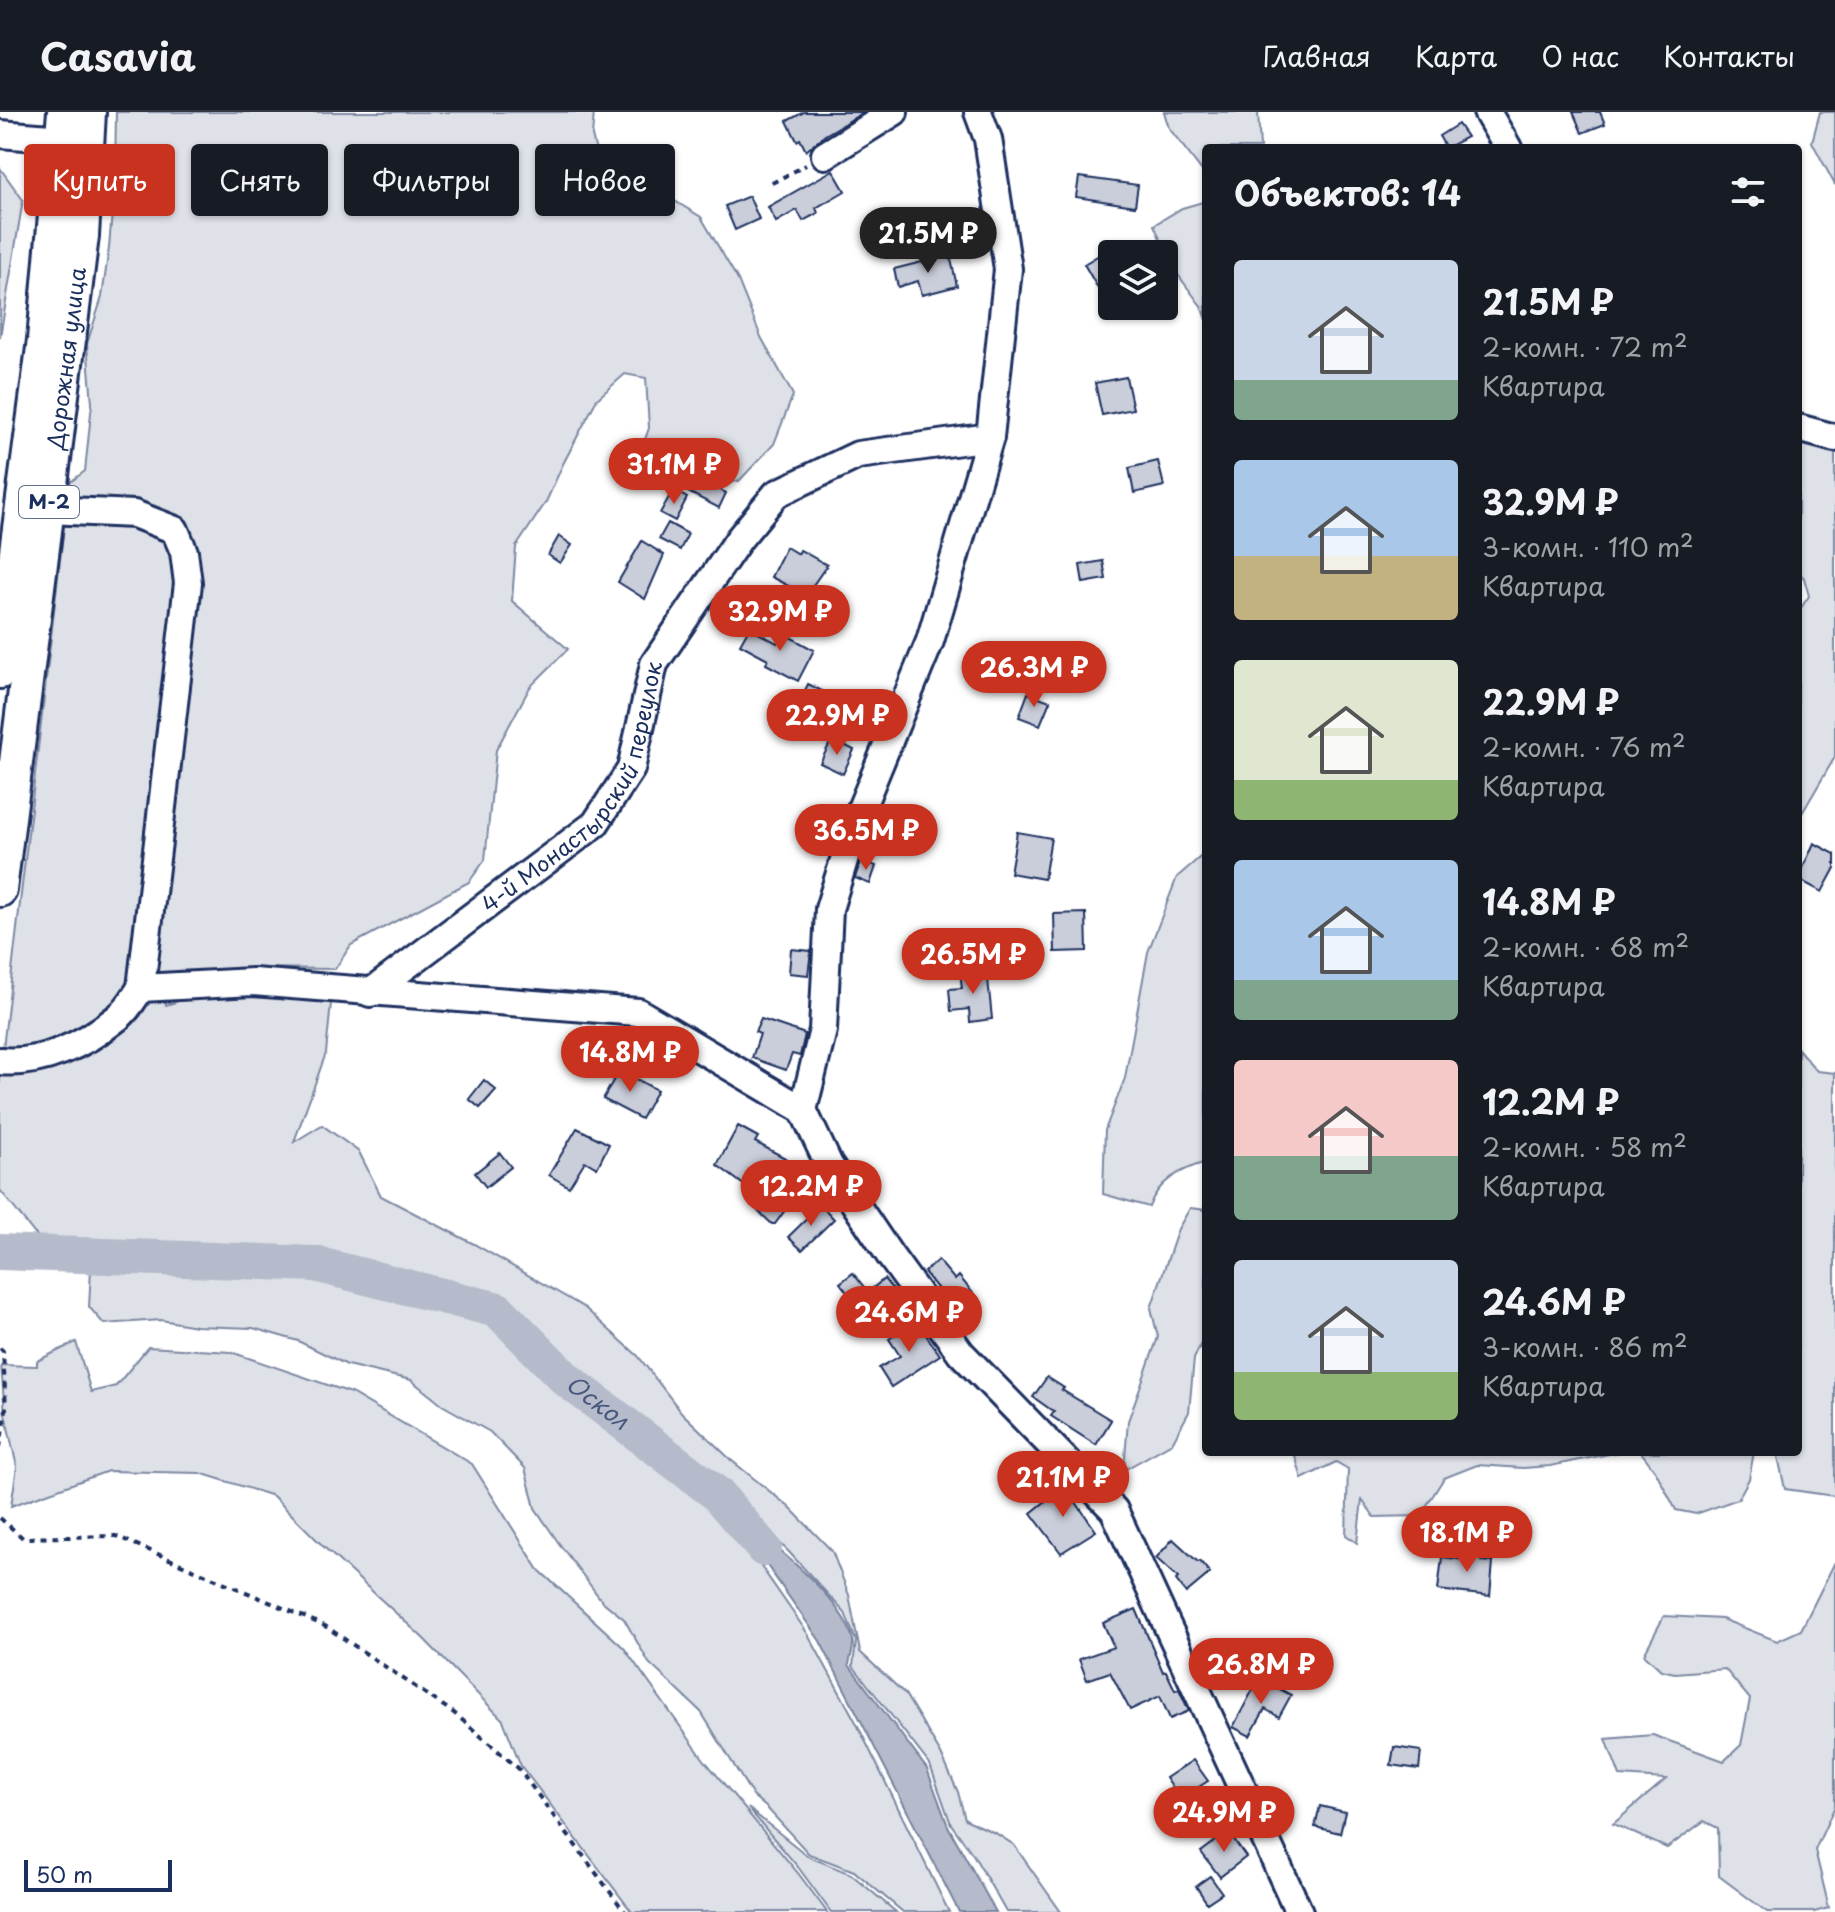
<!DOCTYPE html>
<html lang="ru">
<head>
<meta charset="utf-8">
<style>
  body { margin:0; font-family:"Playpen Sans",sans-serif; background:#242831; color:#f1f3f6; height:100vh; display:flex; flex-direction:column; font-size:30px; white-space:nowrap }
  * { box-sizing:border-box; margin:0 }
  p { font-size:26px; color:#9ea1a6 }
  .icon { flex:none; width:44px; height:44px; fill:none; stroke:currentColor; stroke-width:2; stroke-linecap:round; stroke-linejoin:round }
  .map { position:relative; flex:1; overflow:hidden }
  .details { position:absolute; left:1202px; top:32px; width:600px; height:1312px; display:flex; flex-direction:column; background:#171b24; border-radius:8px; box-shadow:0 2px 6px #0004 }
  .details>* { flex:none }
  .guide { position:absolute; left:24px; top:32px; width:760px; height:72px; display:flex; gap:16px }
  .tools { position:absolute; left:1098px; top:128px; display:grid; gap:16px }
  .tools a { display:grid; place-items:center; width:80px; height:80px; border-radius:8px; background:#171b24; box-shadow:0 2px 6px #0004; font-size:40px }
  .scale { position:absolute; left:24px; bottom:20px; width:148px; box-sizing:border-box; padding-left:8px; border:4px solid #1b2f5e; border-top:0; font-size:22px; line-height:28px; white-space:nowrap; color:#1b2f5e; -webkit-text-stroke:6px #fff; paint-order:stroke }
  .price { position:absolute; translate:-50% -68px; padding:0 18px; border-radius:28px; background:#c8321e; color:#fff; font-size:26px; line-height:52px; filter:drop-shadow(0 2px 4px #0008) }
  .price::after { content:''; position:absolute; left:50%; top:48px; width:24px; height:18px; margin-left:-12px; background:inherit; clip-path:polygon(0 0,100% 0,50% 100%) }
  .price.on { background:#222; color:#fff }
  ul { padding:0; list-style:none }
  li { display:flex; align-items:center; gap:24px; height:200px; padding:0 32px }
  li span { display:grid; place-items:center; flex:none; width:224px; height:160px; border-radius:8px; color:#555 }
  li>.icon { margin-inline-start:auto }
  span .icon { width:96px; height:96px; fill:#fffc; stroke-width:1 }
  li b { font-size:34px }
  h2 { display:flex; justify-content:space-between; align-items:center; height:96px; padding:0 32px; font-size:34px }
  .pill { padding:0 28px; border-radius:8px; background:#171b24; box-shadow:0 2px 6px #0004; font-size:28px; line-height:72px }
  .pill.on { background:#c8321e; color:#fff }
  header { display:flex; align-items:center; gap:48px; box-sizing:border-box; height:112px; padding:0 40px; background:#171b24; border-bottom:2px solid #363941 }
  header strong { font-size:38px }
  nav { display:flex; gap:44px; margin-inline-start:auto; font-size:28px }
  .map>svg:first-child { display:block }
  .green { fill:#dee1e7; stroke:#7c88a2; stroke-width:2 }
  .water { fill:#b5bbca; stroke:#77839f; stroke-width:2 }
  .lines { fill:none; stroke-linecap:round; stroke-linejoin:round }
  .river { stroke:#b5bbca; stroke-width:36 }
  .building { fill:#caceda; stroke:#1b2f5e; stroke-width:2 }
  .minor-casing { stroke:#1b2f5e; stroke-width:32 }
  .major-casing { stroke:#1b2f5e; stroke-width:38 }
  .path { stroke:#1b2f5e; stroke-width:4; stroke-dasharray:6 6; stroke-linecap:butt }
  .minor { stroke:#fff; stroke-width:26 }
  .major { stroke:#fff; stroke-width:32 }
  .labels { text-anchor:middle; stroke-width:6; stroke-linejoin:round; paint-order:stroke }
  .shield { fill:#fff; stroke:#5f6d8e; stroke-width:2 }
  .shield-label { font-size:20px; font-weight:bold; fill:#1b2f5e }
  .street-label { font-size:22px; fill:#1b2f5e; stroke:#fff }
  .water-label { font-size:24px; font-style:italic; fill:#49597e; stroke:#fff }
</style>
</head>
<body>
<header>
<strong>Casavia</strong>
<nav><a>Главная</a><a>Карта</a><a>О нас</a><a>Контакты</a></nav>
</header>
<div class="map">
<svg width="1835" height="1800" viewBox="0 0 1835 1800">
  <rect width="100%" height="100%" fill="#fff"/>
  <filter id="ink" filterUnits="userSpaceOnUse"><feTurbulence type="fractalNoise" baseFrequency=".0125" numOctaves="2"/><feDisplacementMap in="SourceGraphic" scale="16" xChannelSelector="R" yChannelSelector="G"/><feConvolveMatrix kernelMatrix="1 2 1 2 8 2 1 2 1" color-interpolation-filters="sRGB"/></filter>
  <g filter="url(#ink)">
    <g class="green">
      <path d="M 116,0 L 594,0 L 592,24 L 602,62 L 623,78 L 645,71 L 701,105 L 738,168 L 761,225 L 793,283 L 774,332 L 739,369 C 693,375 679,374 635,356 L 649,316 L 646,266 L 625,262 L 597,287 L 563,352 L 546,390 L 516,435 L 512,489 L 568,537 L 530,575 L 496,638 L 485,748 L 469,770 L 351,833 L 335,857 L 254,856 L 164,885 L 166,893 L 254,866 L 333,871 L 326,941 L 294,1030 L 322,1013 L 359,1040 L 381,1084 L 474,1132 L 585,1196 L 638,1244 L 682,1301 L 731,1348 L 789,1395 L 832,1439 L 849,1483 L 860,1540 L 905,1582 L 941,1642 L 958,1680 L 965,1707 L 997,1722 L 1014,1733 L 1061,1800 L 1006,1800 L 974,1744 L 951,1712 L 930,1653 L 853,1554 L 856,1529 L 845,1501 L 788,1439 L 721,1377 L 572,1261 L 500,1192 L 316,1146 L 53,1139 L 34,1121 L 0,1078 L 0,962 L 69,371 L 85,359 L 92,291 L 87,232 L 102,185 L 109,136 L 115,64 Z"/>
      <path d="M 1164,0 L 1258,0 L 1260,36 L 1206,36 L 1206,64 L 1169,16 Z"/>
      <path d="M 1820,0 L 1835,0 L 1835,73 L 1812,30 Z"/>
      <path d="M 0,56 L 23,88 L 0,225 Z"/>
      <path d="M 1206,89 L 1206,208 L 1201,194 L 1173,156 L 1154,113 L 1182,96 Z"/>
      <path d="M 1798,331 L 1818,334 L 1835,340 L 1835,645 L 1798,708 L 1798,500 L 1809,484 L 1804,466 L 1798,459 Z"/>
      <path d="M 1206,740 L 1206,1050 C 1180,1058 1159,1068 1149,1095 L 1103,1082 L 1105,1018 L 1125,966 L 1148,840 L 1177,765 Z"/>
      <path d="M 1798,937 L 1817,959 L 1835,961 L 1835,1384 L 1785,1377 L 1777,1340 L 1798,1340 Z"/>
      <path d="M 1190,1096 L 1206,1098 L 1206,1220 L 1194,1247 L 1189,1300 L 1172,1331 L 1124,1358 L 1128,1309 L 1158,1225 L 1151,1196 L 1178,1117 Z"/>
      <path d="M 91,1157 L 325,1167 L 493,1209 L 555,1271 L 695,1377 L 751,1440 L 808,1522 L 857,1612 L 949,1800 L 903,1800 L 854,1759 L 809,1742 L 767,1696 L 753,1684 L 701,1600 L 649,1551 L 624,1507 L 602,1489 L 558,1430 L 535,1396 L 525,1356 L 490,1320 L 442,1293 L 411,1268 L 347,1253 L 298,1229 L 253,1216 L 196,1214 L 161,1208 L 104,1212 L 89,1195 Z"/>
      <path d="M 76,1230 L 91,1280 L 116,1274 L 148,1235 L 231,1240 L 351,1281 L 472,1352 L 539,1458 L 624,1536 L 705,1649 L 798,1761 L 827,1800 L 632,1800 L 521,1654 L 503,1608 L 423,1526 L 326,1437 L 273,1384 L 200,1361 L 108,1359 L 11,1394 L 17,1355 L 5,1302 L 1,1253 L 37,1254 L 37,1249 Z"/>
      <path d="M 1294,1340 L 1619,1340 L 1550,1354 L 1523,1356 L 1477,1353 L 1444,1366 L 1420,1404 L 1374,1405 L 1362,1388 L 1357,1431 L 1346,1423 L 1348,1357 L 1336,1350 L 1302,1367 Z"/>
      <path d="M 1641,1340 L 1754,1340 L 1749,1367 L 1738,1387 L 1696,1402 L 1676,1398 L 1656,1360 Z"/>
      <path d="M 1835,1450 L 1835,1694 L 1815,1738 L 1829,1796 L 1814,1800 L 1767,1800 L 1719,1764 L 1718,1716 L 1704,1709 L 1667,1736 L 1613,1712 L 1666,1667 L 1620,1664 L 1606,1627 L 1653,1623 L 1724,1649 L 1741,1633 L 1750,1587 L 1725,1557 L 1675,1561 L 1661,1558 L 1644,1542 L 1664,1504 L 1722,1507 L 1777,1529 L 1801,1518 Z"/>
      <path d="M 748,1696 L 809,1745 L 851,1762 L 896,1800 L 831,1800 L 798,1755 Z"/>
    </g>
    <path class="water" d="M 726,1395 C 761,1423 845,1485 853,1529 C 854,1536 850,1545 849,1553 L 927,1657 L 948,1714 L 996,1800 L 959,1800 L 820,1529 Z"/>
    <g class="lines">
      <path class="river" id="s1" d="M 0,1140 L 315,1152 L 498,1198 L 566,1267 L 717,1382 L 764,1437"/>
    </g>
    <g class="building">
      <path d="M 804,0 L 864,0 L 825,23 L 806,39 L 800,27 L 797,29 L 787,9 Z"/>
      <path d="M 1573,0 L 1600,0 L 1605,12 L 1582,21 Z"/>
      <path d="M 1458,12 L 1467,25 L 1446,36 L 1439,24 Z"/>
      <path d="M 833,58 L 845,79 L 816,96 L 818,101 L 803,109 L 797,98 L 776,110 L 768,95 Z"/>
      <path d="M 1079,65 L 1138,73 L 1135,94 L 1076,85 Z"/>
      <path d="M 749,84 L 759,107 L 735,118 L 725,94 Z"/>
      <path d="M 1106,139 L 1112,150 L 1112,201 L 1084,152 Z"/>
      <path d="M 950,143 L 957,174 L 922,183 L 918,169 L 898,175 L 894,157 Z"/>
      <path d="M 1126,265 L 1133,297 L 1102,303 L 1095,271 Z"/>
      <path d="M 1158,349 L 1164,374 L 1134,381 L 1129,356 Z"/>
      <path d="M 696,365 L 726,381 L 719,396 L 688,380 Z"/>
      <path d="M 673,378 L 687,386 L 675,409 L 660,401 Z"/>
      <path d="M 668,411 L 688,422 L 680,438 L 659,427 Z"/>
      <path d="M 559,424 L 572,433 L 560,451 L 548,443 Z"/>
      <path d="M 642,429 L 664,443 L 645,487 L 618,470 Z"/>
      <path d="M 786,435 L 798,442 L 800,438 L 827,453 L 806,483 L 771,465 Z"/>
      <path d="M 1103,449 L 1106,467 L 1083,471 L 1080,453 Z"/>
      <path d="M 749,516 L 777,531 L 783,521 L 814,538 L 798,569 L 766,552 L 768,547 L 740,532 Z"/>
      <path d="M 808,572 L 832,584 L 821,605 L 798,593 Z"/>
      <path d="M 1028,581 L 1050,589 L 1040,613 L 1019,605 Z"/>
      <path d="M 832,627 L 854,638 L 843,662 L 820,651 Z"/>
      <path d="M 1017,720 L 1051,726 L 1044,767 L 1010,761 Z"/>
      <path d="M 1814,731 L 1835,742 L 1835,756 L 1822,780 L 1798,767 Z"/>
      <path d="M 861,748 L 876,754 L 870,772 L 855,766 Z"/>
      <path d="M 1086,801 L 1087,839 L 1055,840 L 1054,802 Z"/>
      <path d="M 791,837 L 811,839 L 808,863 L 789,861 Z"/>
      <path d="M 987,857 L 992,907 L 970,910 L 969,897 L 951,899 L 949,877 L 962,876 L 960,860 Z"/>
      <path d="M 761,907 L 805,922 L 800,944 L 792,942 L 786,958 L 752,946 L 760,922 L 755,920 Z"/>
      <path d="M 619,958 L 657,978 L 641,1007 L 603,987 Z"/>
      <path d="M 484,968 L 496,978 L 480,996 L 469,987 Z"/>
      <path d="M 738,1014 L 758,1025 L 755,1030 L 787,1047 L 782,1056 L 804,1072 L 775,1112 L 772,1112 L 757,1098 L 765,1089 L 717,1053 Z"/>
      <path d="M 577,1016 L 609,1032 L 597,1056 L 585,1049 L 569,1075 L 549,1063 Z"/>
      <path d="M 500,1041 L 511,1055 L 486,1075 L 475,1061 Z"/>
      <path d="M 821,1093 L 834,1107 L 802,1138 L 788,1125 Z"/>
      <path d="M 938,1148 L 955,1168 L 959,1164 L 977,1186 L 958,1202 L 924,1160 Z"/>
      <path d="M 853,1161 L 868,1180 L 884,1167 L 900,1186 L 861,1218 L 852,1205 L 861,1198 L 840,1171 Z"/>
      <path d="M 916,1209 L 940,1243 L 891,1275 L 879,1256 L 900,1244 L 889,1227 Z"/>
      <path d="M 1047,1265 L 1064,1276 L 1062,1278 L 1111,1308 L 1096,1333 L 1051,1304 L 1054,1300 L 1033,1285 Z"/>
      <path d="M 1064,1370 L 1077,1383 L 1073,1386 L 1096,1419 L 1061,1441 L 1031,1401 L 1052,1384 L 1049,1380 Z"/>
      <path d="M 1173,1427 L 1198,1450 L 1200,1449 L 1210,1461 L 1186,1481 L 1176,1468 L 1178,1466 L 1156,1446 Z"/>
      <path d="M 1466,1436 L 1483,1438 L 1482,1449 L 1493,1450 L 1490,1484 L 1438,1478 L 1442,1445 L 1464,1448 Z"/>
      <path d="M 1136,1497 L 1163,1560 L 1166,1559 L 1175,1578 L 1179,1577 L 1189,1599 L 1170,1607 L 1160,1584 L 1130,1598 L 1110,1560 L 1087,1568 L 1079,1547 L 1114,1535 L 1103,1511 Z"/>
      <path d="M 1259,1566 L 1291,1583 L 1279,1605 L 1265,1597 L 1250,1624 L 1233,1615 Z"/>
      <path d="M 1394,1635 L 1421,1639 L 1419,1657 L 1391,1653 Z"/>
      <path d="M 1193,1648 L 1208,1669 L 1180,1687 L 1166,1666 Z"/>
      <path d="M 1320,1694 L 1345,1700 L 1340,1721 L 1315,1715 Z"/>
      <path d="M 1228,1720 L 1246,1745 L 1220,1765 L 1201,1740 Z"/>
      <path d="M 1210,1764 L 1222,1781 L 1207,1791 L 1196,1774 Z"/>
    </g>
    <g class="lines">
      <defs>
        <g id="minor">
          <path d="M 1487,0 L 1508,36"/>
          <path d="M 0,22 L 63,27"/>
          <path d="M 825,43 L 894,0"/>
          <path d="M 1798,316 L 1835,326"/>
          <path d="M 48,398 L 134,402 L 175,418 L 184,440 L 188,471 L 141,876"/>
          <path id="s2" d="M 370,881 L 595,712 L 631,657 L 654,552 L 739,427 L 776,382 L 858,343 L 990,325"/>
          <path d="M 0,949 C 42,953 85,932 117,906 C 127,899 134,886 141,876 L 253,870 L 638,900 L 803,998 L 829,1053 L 891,1145 L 961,1241 L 1114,1398 L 1299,1800"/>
          <path d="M 803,998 L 823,918 L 829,797 L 856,709 L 930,529 L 990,325 L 1008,157 L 988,27 L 978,0"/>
        </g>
        <g id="major">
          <path d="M 0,560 L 44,228 L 64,0"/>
          <path id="s3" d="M 0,778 L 82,124 L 89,0"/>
        </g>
      </defs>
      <use href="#minor" class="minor-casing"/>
      <use href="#major" class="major-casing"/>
      <g class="path">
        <path d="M 772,71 L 806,53"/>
        <path d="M 0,1236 L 3,1239 L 6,1298 L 0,1335"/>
        <path d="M 0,1406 L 23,1426 L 116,1424 L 325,1514 L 454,1601 L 518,1656 L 625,1800"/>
      </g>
      <use href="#minor" class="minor"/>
      <use href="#major" class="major"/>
    </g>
  </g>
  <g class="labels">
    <rect class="shield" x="19" y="374" width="60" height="32" rx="6"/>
    <g class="shield-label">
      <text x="49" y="397">М-2</text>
    </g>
    <g class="street-label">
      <text dy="8" stroke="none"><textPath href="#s3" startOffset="536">Дорожная улица</textPath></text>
      <text dy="8" stroke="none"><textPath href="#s2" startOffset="300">4-й Монастырский переулок</textPath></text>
    </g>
    <g class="water-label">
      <text dy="8" stroke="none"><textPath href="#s1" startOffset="640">Оскол</textPath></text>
    </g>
  </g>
</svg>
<div class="tools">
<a><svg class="icon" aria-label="layers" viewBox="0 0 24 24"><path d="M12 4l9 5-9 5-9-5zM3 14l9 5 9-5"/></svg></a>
</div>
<div class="scale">50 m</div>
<b class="price on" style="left:928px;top:163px">21.5M ₽</b>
<b class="price" style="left:674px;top:394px">31.1M ₽</b>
<b class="price" style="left:780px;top:541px">32.9M ₽</b>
<b class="price" style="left:1034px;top:597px">26.3M ₽</b>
<b class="price" style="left:837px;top:645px">22.9M ₽</b>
<b class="price" style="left:866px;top:760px">36.5M ₽</b>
<b class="price" style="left:973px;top:884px">26.5M ₽</b>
<b class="price" style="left:630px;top:982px">14.8M ₽</b>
<b class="price" style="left:811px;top:1116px">12.2M ₽</b>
<b class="price" style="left:909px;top:1242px">24.6M ₽</b>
<b class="price" style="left:1063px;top:1407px">21.1M ₽</b>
<b class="price" style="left:1467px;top:1462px">18.1M ₽</b>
<b class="price" style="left:1261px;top:1594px">26.8M ₽</b>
<b class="price" style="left:1224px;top:1742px">24.9M ₽</b>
<div class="guide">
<a class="pill on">Купить</a>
<a class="pill">Снять</a>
<a class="pill">Фильтры</a>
<a class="pill">Новое</a>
</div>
<section class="details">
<h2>Объектов: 14<svg class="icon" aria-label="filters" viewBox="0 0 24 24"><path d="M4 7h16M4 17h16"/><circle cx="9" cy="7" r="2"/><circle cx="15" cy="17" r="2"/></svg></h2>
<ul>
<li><span style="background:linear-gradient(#c9d6e8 75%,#7fa58c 0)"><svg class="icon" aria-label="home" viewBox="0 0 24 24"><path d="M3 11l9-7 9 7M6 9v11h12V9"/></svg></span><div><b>21.5M ₽</b><p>2-комн. · 72 m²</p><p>Квартира</p></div></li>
<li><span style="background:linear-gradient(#a9c7e8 60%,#c2b280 0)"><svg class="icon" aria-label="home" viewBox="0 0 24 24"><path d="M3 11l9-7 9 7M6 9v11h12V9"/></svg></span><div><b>32.9M ₽</b><p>3-комн. · 110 m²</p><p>Квартира</p></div></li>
<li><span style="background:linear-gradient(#dfe7d0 75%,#8fb573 0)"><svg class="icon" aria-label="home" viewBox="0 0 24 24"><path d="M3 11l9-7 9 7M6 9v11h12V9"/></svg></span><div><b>22.9M ₽</b><p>2-комн. · 76 m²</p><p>Квартира</p></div></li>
<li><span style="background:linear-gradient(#a9c7e8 75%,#7fa58c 0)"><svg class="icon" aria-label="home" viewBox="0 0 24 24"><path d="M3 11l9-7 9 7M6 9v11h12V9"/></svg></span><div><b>14.8M ₽</b><p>2-комн. · 68 m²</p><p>Квартира</p></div></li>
<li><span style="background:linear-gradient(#f6c9c9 60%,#7fa58c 0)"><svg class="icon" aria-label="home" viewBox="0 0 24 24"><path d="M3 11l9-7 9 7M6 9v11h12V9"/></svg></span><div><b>12.2M ₽</b><p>2-комн. · 58 m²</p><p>Квартира</p></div></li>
<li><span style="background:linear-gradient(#c9d6e8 70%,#8fb573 0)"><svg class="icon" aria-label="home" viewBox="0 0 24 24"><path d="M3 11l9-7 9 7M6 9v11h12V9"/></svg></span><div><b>24.6M ₽</b><p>3-комн. · 86 m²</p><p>Квартира</p></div></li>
</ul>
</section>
</div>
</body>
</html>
